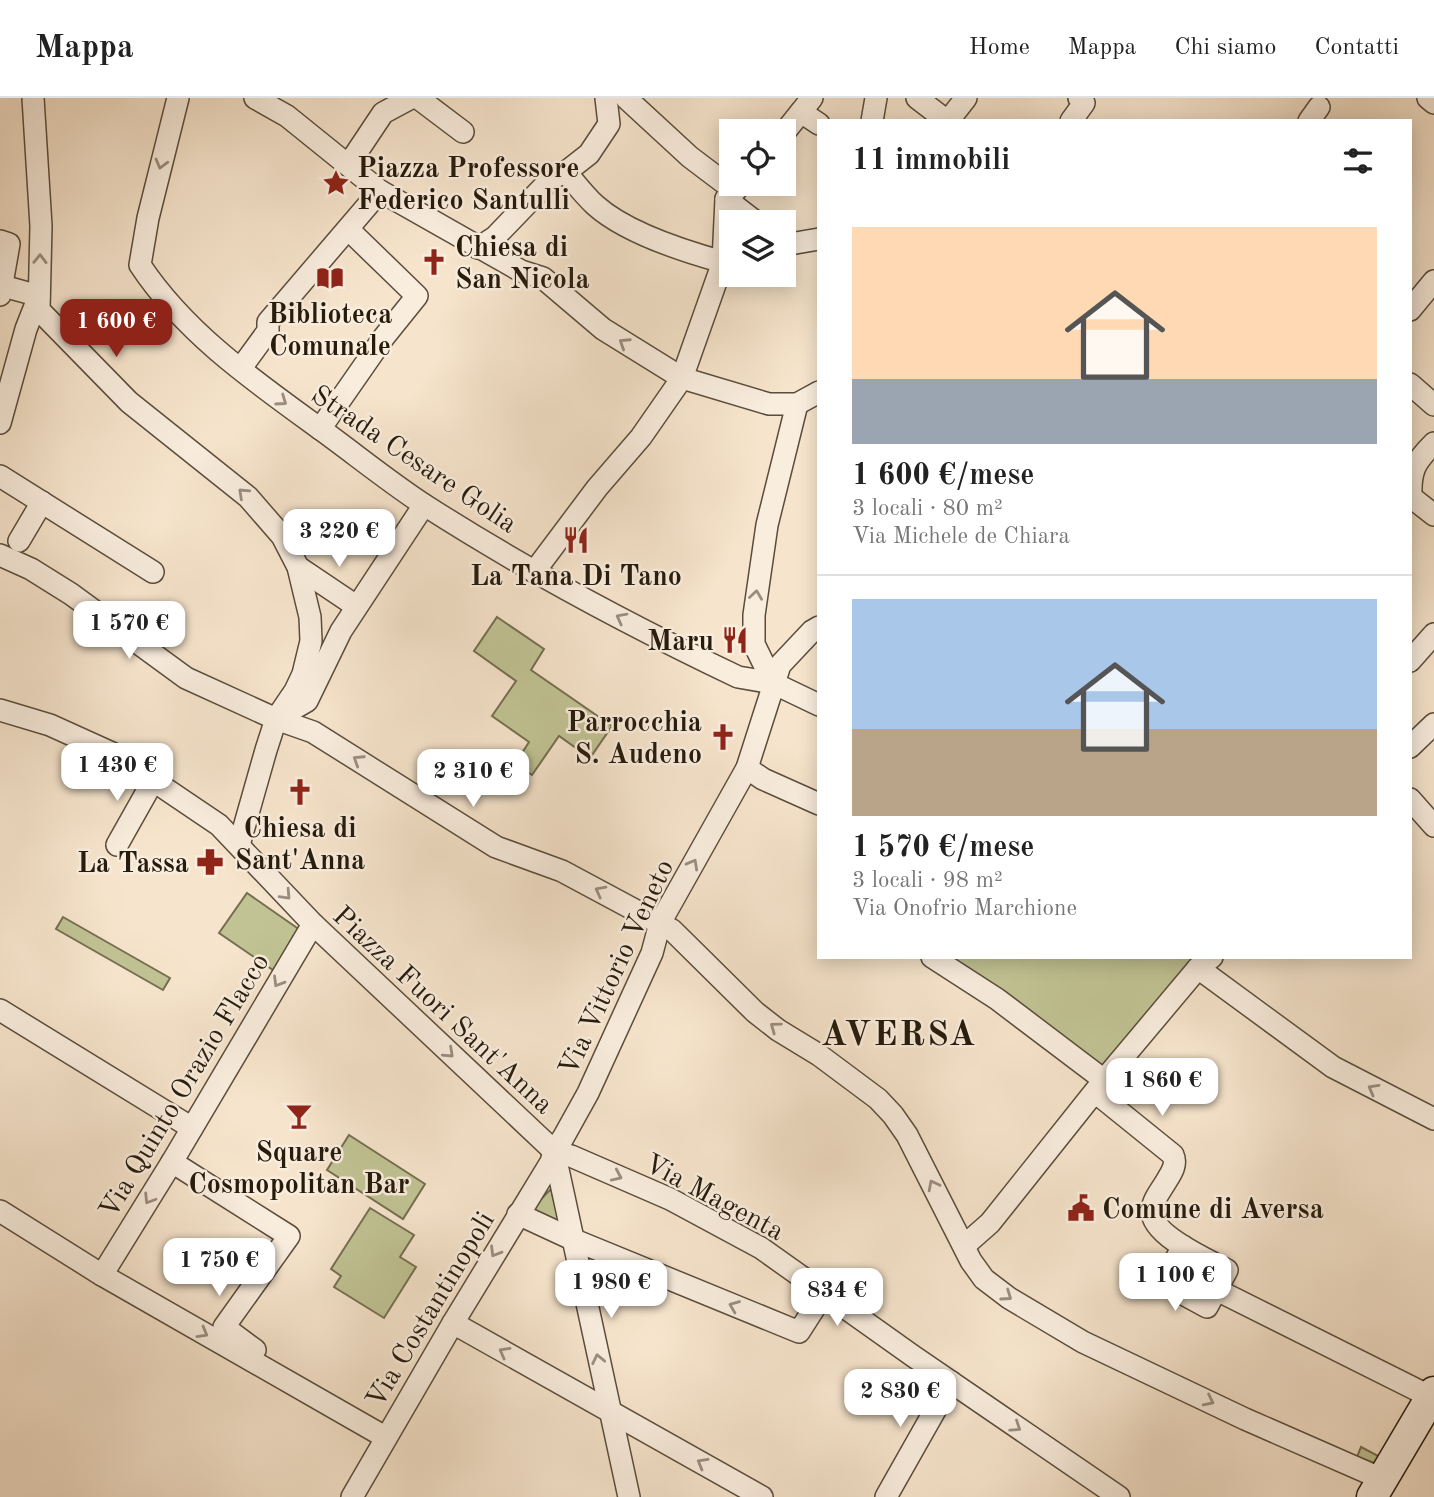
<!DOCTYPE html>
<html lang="it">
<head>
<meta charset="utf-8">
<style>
  body { margin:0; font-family:"Old Standard TT",serif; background:#f2f2f2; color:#222; height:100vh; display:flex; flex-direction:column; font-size:26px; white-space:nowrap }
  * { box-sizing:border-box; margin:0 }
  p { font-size:23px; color:#767676 }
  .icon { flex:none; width:38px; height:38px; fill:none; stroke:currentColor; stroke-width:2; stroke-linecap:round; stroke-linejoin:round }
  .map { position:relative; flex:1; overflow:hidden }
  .panel { position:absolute; left:817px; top:21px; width:595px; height:840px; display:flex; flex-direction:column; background:#fff; border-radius:0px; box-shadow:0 4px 18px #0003 }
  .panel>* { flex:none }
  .controls { position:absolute; left:719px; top:21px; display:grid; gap:14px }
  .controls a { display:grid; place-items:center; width:77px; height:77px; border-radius:0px; background:#fff; box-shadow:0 4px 18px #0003; font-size:35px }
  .price { position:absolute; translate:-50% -60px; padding:0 16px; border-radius:14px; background:#fff; color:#222; font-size:23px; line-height:46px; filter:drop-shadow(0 2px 4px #0008) }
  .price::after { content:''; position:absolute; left:50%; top:42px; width:21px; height:16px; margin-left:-10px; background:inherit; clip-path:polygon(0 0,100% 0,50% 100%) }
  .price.selected { background:#8f2418; color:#fff }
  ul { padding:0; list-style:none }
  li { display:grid; align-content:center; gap:14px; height:371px; padding:0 35px }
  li+li { border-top:2px solid #e0e0e0 }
  li span { display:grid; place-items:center; height:217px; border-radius:0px; color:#555 }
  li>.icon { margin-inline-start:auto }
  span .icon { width:126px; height:126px; fill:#fffc; stroke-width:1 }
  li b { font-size:30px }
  h2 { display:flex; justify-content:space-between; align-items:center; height:84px; padding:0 35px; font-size:30px }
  header { display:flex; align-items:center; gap:42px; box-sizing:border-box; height:98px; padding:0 35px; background:#fff; border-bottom:2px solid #e0e0e0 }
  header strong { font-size:33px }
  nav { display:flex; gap:38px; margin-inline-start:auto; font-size:24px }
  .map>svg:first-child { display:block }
  .green { fill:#c1c394; stroke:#746f50; stroke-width:2 }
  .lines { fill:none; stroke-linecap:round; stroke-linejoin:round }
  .street-casing { stroke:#5a4d3c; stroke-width:24 }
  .secondary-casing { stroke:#261b0c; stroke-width:33 }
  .street { stroke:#f9edde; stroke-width:21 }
  .secondary { stroke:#f9edde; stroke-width:30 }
  .oneway { stroke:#9a8e80 }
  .labels { text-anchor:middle; stroke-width:5; stroke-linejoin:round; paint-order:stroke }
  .poi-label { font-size:28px; font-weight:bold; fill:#261b0c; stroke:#f9edde }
  .street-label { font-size:28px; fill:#261b0c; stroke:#f9edde }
  .district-label { font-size:35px; font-weight:bold; letter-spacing:2px; fill:#261b0c; stroke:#f9edde }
</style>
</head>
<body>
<header>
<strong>Mappa</strong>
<nav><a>Home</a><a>Mappa</a><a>Chi siamo</a><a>Contatti</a></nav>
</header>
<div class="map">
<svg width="1434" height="1399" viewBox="0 0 1434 1399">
  <rect width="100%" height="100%" fill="#f6e4cc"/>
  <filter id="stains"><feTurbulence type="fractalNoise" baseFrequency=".00286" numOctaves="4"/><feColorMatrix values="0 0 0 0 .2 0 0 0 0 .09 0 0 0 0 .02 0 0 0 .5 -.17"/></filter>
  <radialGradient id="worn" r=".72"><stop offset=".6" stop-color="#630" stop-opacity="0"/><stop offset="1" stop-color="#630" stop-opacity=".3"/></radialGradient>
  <g class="green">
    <path d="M 497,519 L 544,551 L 531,572 L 612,628 L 590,660 L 559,638 L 532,677 L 515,666 L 529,644 L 492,618 L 516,583 L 474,553 Z"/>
    <path d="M 247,795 L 300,832 L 273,872 L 219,835 Z"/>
    <path d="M 63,819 L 170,880 L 163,892 L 56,831 Z"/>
    <path d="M 940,859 L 1207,859 L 1104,978 Z"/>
    <path d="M 349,1037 L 425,1086 L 403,1121 L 327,1072 Z"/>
    <path d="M 551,1091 L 560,1126 L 529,1113 Z"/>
    <path d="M 370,1110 L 414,1137 L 400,1159 L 416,1169 L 384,1220 L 334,1189 L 341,1178 L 331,1171 Z"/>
    <path d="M 1186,1158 L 1214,1174 L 1200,1201 L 1172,1185 Z"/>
    <path d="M 1361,1349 L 1384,1361 L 1383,1368 L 1357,1359 Z"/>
  </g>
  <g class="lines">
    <defs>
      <g id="street">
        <path d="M 33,0 L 41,128 L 39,212 L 129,304 L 248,399 L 282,438 L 298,469 L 310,519 L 311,543 L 303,576 L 295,593 L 276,621 L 266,652 L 239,747"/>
        <path d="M 178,0 L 148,120 L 140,167 C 185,235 254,283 319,330 C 355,356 389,384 426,408 C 526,472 631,528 738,579 L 773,585 L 819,607"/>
        <path d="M 255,0 L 287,18 L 380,93 L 521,173 L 543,180 L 603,231 L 682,280 L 769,306 L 797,306 L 819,294"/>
        <path d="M 418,0 L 463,34"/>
        <path d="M 626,0 L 690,59 L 735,93 L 741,86"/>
        <path d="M 917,0 L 947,23"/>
        <path d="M 1428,0 L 1434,5"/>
        <path d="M 801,14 L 819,26"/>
        <path d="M 872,23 L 876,0"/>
        <path d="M 948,23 L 966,0"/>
        <path d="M 1071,23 L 1084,5 L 1079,0"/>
        <path d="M 1309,23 L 1319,9"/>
        <path d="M 784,35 L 812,0"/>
        <path d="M 349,66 L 383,15 L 411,0"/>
        <path d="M 566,74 C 575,85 584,97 595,107 C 626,135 683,153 723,164 L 726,101 L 735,93"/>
        <path d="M 726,101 L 756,124"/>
        <path d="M 0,143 L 9,146 L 0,197"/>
        <path d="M 784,147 L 819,141"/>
        <path d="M 478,150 L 495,139 L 552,80 L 566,74 L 589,56 L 609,26 L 606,0"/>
        <path d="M 1410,212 L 1434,183"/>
        <path d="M 241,270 L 268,233 L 268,224 L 380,93"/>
        <path d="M 1410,286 L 1434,307"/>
        <path d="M 0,325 L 26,231 L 39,198 L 3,188"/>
        <path d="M 320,331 L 384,239 L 417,198 L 349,132"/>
        <path d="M 1434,345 C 1415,364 1410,372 1411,399 L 1434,417"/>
        <path d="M 0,378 L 153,474"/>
        <path d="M 19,443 L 42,404"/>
        <path d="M 0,457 L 31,471 L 71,496 L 186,580 L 276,621 L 313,634 L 496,749 L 562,773 L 672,832 L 755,914 L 778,932 L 819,957 L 878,1001 L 893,1017 L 907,1037 L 971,1163 L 984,1181 L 1009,1200 L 1083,1244 L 1245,1321 L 1382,1381"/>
        <path d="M 298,469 L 356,508"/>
        <path d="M 534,474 L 597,390 L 641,339 L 682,280 L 723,164 L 732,162"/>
        <path d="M 1410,563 L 1434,536"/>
        <path d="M 773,585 L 754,546 L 754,517 L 767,427 L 797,306"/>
        <path d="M 0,612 L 50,627 L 114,656 L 219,727 L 313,826 L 554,1053 L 571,1058 L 670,1101 L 761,1150 L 913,1258 L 1119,1399"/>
        <path d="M 281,618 L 307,603 L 341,533 L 424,407"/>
        <path d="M 1410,649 L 1434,626"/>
        <path d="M 747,670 L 763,681 L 819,706"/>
        <path d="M 1410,701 L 1434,728"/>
        <path d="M 117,747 L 153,683"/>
        <path d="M 932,859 L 997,901 L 1104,982"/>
        <path d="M 1198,870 L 1333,969 L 1434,1021"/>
        <path d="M 0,912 L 192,1030"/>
        <path d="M 1095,994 L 1173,1057 C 1177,1066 1172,1074 1167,1082 C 1162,1091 1153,1101 1152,1112 C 1150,1137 1208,1162 1227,1172 L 1207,1209 L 1163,1185 L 1183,1148"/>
        <path d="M 554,1053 L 629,1399"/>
        <path d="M 172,1064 L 289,1138 L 224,1229 L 255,1252"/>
        <path d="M 0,1113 L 102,1177 L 385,1339"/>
        <path d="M 518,1116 L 572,1141 L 799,1234 L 824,1195"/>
        <path d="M 965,1147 L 990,1125 L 1104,982 L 1198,870 L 1212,859"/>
        <path d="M 102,1177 L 172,1064 L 313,826"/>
        <path d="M 1217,1192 L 1431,1299"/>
        <path d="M 453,1225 L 762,1399"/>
        <path d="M 352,1399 L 453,1225 L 551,1064 L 554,1053 L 563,1040 L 588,995 L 652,855 L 660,825 L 747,670 L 780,567 L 812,533 L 819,529"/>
        <path d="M 886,1399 L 951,1284"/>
      </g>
      <path id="secondary" d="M 1372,1399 L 1434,1294"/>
    </defs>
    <use href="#street" class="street-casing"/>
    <use href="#secondary" class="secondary-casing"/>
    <use href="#street" class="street"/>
    <use href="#secondary" class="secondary"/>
  </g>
  <defs><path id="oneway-chevron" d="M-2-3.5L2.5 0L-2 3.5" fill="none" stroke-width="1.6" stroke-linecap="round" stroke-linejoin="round" transform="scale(1.75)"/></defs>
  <g class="oneway">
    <use href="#oneway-chevron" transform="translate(161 66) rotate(105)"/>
    <use href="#oneway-chevron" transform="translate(40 161) rotate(-89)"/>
    <use href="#oneway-chevron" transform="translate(624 245) rotate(-147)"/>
    <use href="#oneway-chevron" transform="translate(282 303) rotate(35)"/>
    <use href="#oneway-chevron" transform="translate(243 395) rotate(-137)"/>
    <use href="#oneway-chevron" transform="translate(756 497) rotate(-82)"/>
    <use href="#oneway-chevron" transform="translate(621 520) rotate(-152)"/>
    <use href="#oneway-chevron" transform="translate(358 662) rotate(-147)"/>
    <use href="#oneway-chevron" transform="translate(693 766) rotate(-61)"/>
    <use href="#oneway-chevron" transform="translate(600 793) rotate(-152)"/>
    <use href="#oneway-chevron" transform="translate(286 797) rotate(47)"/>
    <use href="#oneway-chevron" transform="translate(278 884) rotate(121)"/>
    <use href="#oneway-chevron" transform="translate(775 929) rotate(-144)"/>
    <use href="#oneway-chevron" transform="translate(449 955) rotate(43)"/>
    <use href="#oneway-chevron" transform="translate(1373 991) rotate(-151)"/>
    <use href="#oneway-chevron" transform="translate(617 1078) rotate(24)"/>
    <use href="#oneway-chevron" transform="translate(933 1087) rotate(-117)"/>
    <use href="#oneway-chevron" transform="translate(149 1101) rotate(122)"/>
    <use href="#oneway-chevron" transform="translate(495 1154) rotate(121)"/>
    <use href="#oneway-chevron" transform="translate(1007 1198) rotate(35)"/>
    <use href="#oneway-chevron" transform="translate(734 1208) rotate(-158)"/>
    <use href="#oneway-chevron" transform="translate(203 1235) rotate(30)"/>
    <use href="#oneway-chevron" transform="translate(504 1254) rotate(-151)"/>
    <use href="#oneway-chevron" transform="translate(598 1261) rotate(-102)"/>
    <use href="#oneway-chevron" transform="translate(1209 1303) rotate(26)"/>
    <use href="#oneway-chevron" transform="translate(1016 1329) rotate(34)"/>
    <use href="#oneway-chevron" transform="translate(702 1365) rotate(-150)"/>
  </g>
  <defs>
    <symbol id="sight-bare" viewBox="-9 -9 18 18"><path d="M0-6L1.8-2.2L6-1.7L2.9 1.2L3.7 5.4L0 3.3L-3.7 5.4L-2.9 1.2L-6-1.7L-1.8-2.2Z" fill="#8f2418" stroke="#f9edde" stroke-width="2.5" paint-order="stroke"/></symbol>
    <symbol id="church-bare" viewBox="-9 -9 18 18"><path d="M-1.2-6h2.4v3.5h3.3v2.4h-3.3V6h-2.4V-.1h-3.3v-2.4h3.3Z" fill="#8f2418" stroke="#f9edde" stroke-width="2.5" paint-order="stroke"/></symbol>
    <symbol id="library-bare" viewBox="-9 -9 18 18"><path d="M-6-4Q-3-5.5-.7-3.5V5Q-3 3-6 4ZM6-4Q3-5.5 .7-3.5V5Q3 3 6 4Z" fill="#8f2418" stroke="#f9edde" stroke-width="2.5" paint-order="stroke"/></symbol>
    <symbol id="restaurant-bare" viewBox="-9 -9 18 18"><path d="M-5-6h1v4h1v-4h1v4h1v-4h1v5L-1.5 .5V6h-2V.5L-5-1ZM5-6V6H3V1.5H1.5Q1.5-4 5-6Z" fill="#8f2418" stroke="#f9edde" stroke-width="2.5" paint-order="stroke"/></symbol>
    <symbol id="pharmacy-bare" viewBox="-9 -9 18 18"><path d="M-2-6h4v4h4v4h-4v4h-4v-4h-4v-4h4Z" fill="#8f2418" stroke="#f9edde" stroke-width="2.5" paint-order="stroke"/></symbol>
    <symbol id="bar-bare" viewBox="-9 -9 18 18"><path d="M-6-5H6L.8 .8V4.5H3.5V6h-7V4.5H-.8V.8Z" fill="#8f2418" stroke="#f9edde" stroke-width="2.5" paint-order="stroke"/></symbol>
    <symbol id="civic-bare" viewBox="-9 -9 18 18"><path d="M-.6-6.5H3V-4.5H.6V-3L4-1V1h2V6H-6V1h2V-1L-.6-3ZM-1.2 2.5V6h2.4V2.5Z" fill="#8f2418" stroke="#f9edde" stroke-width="2.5" paint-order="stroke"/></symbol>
  </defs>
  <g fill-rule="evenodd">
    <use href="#sight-bare" x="317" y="66" width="38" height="38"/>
    <use href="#church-bare" x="415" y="145" width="38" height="38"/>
    <use href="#library-bare" x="311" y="161" width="38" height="38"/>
    <use href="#restaurant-bare" x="557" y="423" width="38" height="38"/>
    <use href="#restaurant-bare" x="716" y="523" width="38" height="38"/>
    <use href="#church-bare" x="704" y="620" width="38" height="38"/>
    <use href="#church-bare" x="281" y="675" width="38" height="38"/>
    <use href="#pharmacy-bare" x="191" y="745" width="38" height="38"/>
    <use href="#bar-bare" x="280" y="999" width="38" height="38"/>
    <use href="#civic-bare" x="1062" y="1091" width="38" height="38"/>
  </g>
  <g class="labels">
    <g class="poi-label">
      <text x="357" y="79" text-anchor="start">Piazza Professore<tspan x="357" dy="32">Federico Santulli</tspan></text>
      <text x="455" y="158" text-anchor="start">Chiesa di<tspan x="455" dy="32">San Nicola</tspan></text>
      <text x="330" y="225">Biblioteca<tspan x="330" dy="32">Comunale</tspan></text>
      <text x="576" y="487">La Tana Di Tano</text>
      <text x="714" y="552" text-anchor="end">Maru</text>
      <text x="702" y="633" text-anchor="end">Parrocchia<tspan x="702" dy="32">S. Audeno</tspan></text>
      <text x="300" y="739">Chiesa di<tspan x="300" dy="32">Sant'Anna</tspan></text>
      <text x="189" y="774" text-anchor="end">La Tassa</text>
      <text x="299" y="1063">Square<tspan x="299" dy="32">Cosmopolitan Bar</tspan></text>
      <text x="1102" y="1120" text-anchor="start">Comune di Aversa</text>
    </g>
    <g class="street-label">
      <text transform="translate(415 360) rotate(34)" y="10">Strada Cesare Golia</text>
      <text transform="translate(615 869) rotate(-65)" y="10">Via Vittorio Veneto</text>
      <text transform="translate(444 911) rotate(43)" y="10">Piazza Fuori Sant'Anna</text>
      <text transform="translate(183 987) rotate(-59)" y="10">Via Quinto Orazio Flacco</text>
      <text transform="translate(715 1098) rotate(28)" y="10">Via Magenta</text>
      <text transform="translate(429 1211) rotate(-59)" y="10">Via Costantinopoli</text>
    </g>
    <g class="district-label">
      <text x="899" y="947">AVERSA</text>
    </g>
  </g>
  <rect width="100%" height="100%" filter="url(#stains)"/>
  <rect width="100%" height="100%" fill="url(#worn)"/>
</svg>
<div class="controls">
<a><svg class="icon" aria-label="locate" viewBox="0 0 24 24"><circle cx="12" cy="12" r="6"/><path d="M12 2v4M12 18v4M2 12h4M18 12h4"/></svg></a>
<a><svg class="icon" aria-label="layers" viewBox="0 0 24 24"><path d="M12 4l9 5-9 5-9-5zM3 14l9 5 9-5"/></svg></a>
</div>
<b class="price selected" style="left:116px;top:261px">1 600 €</b>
<b class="price" style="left:339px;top:471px">3 220 €</b>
<b class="price" style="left:129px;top:563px">1 570 €</b>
<b class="price" style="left:117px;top:705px">1 430 €</b>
<b class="price" style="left:473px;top:711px">2 310 €</b>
<b class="price" style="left:1162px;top:1020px">1 860 €</b>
<b class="price" style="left:219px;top:1200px">1 750 €</b>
<b class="price" style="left:1175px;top:1215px">1 100 €</b>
<b class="price" style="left:611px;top:1222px">1 980 €</b>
<b class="price" style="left:837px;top:1230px">834 €</b>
<b class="price" style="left:900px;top:1331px">2 830 €</b>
<section class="panel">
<h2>11 immobili<svg class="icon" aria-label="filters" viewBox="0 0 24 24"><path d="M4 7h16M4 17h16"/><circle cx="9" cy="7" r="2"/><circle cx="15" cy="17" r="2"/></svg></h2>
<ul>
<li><span style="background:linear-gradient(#ffd9b3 70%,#9aa5b1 0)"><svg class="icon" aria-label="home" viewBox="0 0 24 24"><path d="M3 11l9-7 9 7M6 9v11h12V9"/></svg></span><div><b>1 600 €/mese</b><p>3 locali · 80 m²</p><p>Via Michele de Chiara</p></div></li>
<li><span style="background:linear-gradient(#a9c7e8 60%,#b9a48a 0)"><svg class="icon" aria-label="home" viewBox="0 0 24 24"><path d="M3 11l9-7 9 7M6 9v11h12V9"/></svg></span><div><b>1 570 €/mese</b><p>3 locali · 98 m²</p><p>Via Onofrio Marchione</p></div></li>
</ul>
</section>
</div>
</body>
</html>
